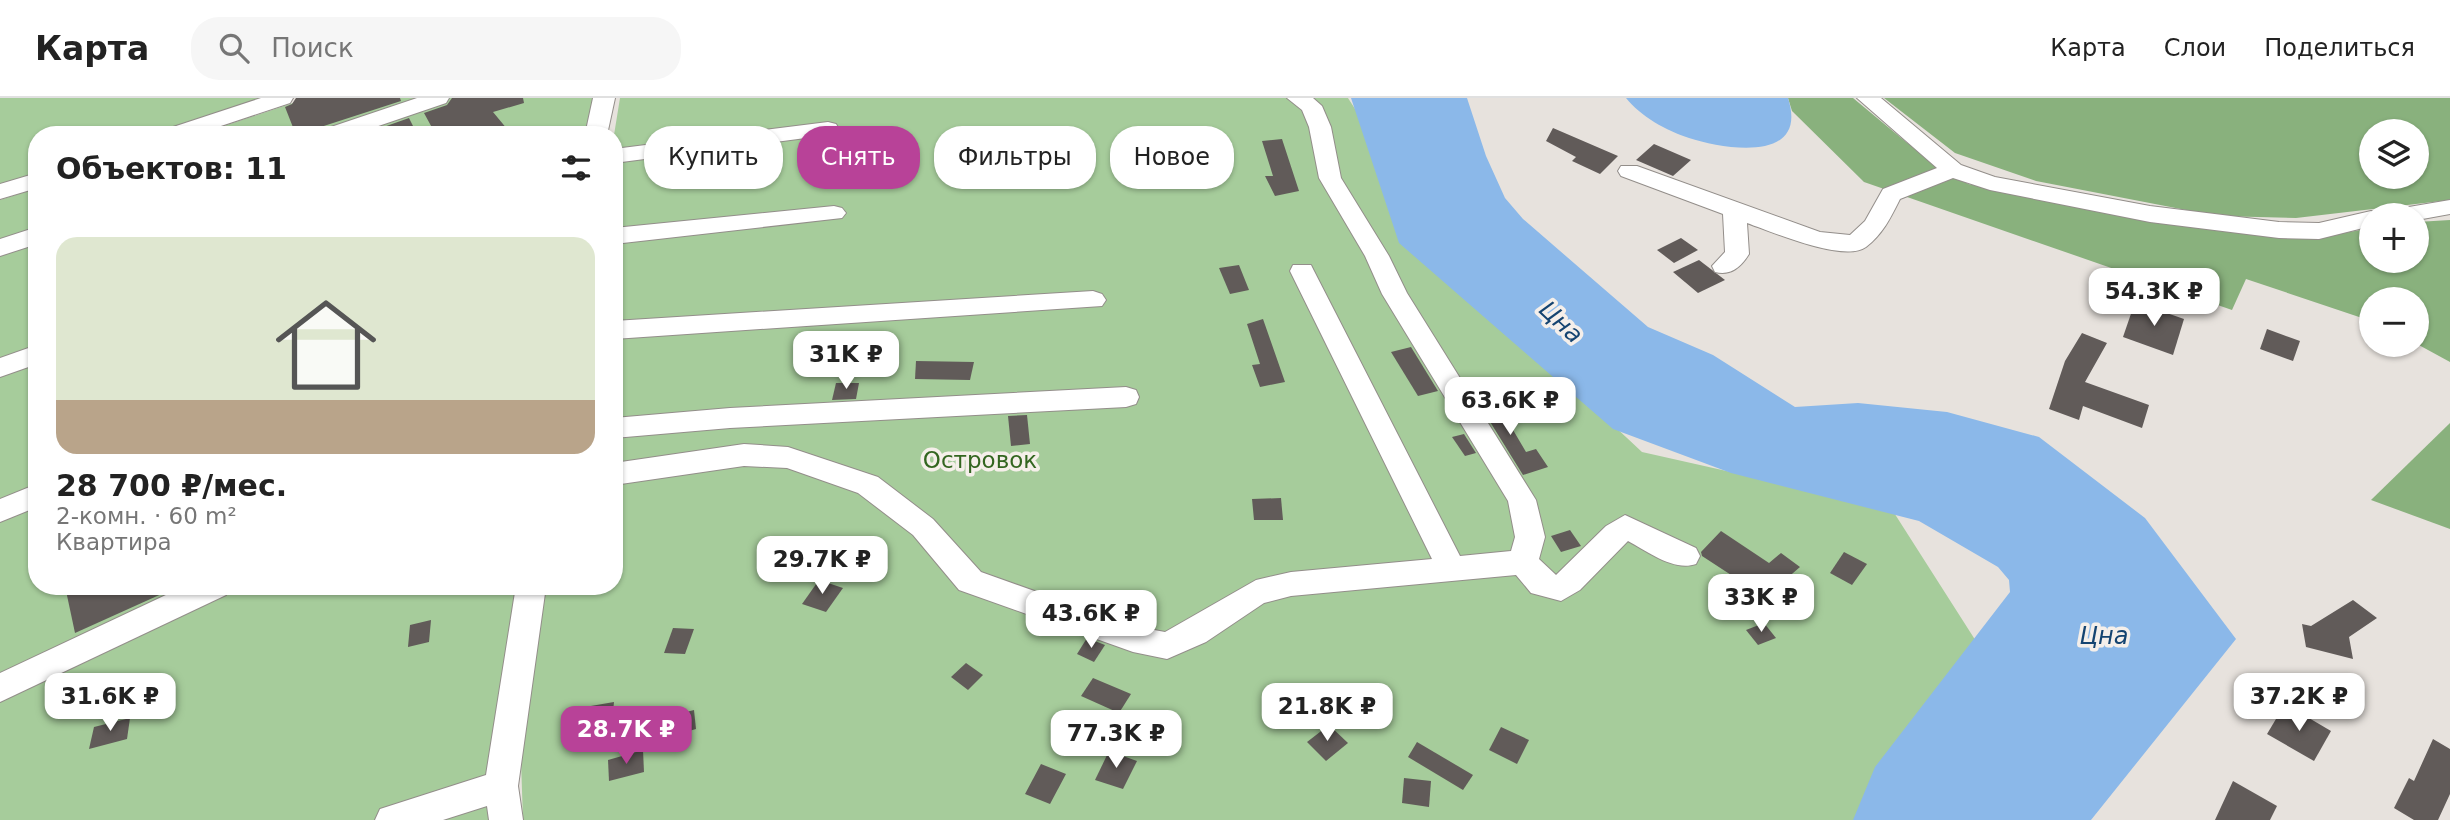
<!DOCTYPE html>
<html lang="ru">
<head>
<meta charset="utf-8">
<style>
  body { margin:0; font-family:"DejaVu Sans",sans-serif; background:#f6f6f6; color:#222; height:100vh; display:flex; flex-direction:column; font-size:26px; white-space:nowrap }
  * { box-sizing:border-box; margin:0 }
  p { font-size:23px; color:#767676 }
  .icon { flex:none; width:38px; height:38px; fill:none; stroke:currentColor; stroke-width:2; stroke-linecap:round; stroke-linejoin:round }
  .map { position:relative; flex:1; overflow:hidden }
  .panel { position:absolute; left:28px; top:28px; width:595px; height:469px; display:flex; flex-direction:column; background:#fff; border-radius:28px; box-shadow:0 2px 5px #0004 }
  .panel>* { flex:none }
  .guide { position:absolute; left:644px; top:28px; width:665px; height:63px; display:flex; gap:14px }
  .fabs { position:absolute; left:2359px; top:21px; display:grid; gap:14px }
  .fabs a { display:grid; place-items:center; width:70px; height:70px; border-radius:50%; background:#fff; box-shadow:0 2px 5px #0004; font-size:35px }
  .price { position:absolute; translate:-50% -60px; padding:0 16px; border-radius:14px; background:#fff; color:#222; font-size:23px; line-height:46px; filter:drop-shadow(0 2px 4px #0008) }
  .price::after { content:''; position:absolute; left:50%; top:42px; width:21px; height:16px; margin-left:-10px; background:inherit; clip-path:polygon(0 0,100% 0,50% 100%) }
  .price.active { background:#b84298; color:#fff }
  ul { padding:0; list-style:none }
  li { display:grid; align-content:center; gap:14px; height:371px; padding:0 28px }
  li+li { border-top:2px solid #e0e0e0 }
  li span { display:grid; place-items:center; height:217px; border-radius:21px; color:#555 }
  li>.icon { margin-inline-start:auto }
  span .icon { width:126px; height:126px; fill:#fffc; stroke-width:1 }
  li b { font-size:30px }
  h2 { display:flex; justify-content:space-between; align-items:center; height:84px; padding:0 28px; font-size:30px }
  .chip { padding:0 24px; border-radius:28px; background:#fff; box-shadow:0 2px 5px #0004; font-size:24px; line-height:63px }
  .chip.active { background:#b84298; color:#fff }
  header { display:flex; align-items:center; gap:42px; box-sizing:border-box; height:98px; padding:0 35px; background:#fff; border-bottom:2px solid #e0e0e0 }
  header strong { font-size:33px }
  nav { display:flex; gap:38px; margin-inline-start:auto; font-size:24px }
  .search { width:490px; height:63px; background:#f6f6f6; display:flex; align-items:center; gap:18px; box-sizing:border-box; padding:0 24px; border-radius:28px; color:#767676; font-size:26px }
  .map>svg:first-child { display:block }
  .green { fill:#a6cc9b }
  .forest { fill:#89b17d; fill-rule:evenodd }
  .water { fill:#8bb8e9 }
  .building { fill:#615b59 }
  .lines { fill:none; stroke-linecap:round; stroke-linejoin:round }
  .minor-casing { stroke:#938e8a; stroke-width:2 }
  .minor { fill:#fff; fill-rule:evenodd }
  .labels { text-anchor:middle; stroke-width:7; stroke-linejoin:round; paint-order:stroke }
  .park-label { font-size:23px; fill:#336620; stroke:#f5efea }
  .water-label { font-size:24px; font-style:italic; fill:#154471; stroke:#f5efea }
</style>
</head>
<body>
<header>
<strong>Карта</strong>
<div class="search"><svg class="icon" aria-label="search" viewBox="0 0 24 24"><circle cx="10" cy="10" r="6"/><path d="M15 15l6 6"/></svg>Поиск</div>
<nav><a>Карта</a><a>Слои</a><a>Поделиться</a></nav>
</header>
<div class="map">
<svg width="2450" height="722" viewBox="0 0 2450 722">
  <rect width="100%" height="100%" fill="#e7e2dd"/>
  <g class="green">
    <path d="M 0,0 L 288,0 L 176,37 L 37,37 L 37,82 L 0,94 Z"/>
    <path d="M 308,0 L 599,0 L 592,37 L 197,37 Z"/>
    <path d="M 620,0 L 1348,0 L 1477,200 L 1642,354 L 1891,410 L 1988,562 L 1871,722 L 523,722 L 521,663 L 543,488 L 614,488 L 614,37 Z"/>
    <path d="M 37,90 L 37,488 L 519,488 L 493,722 L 0,722 L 0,102 Z"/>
  </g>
  <g class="forest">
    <path d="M 1788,0 L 1853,0 L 1906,44 L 1968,86 L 2207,130 L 2322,139 L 2371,130 L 2371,163 L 2417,163 L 2417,124 L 2450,122 L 2450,264 L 2417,246 L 2417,201 L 2371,201 L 2371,223 L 2246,181 L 2232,212 L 1864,84 L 1792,13 Z"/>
    <path d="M 1884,0 L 2450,0 L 2450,102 L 2296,120 L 2217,118 L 2036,83 L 1955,55 ZM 2371,33 L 2417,33 L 2417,79 L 2371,79 Z"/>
    <path d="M 2450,325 L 2450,431 L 2371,402 Z"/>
  </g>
  <g class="water">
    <path d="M 1351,0 L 1467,0 L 1486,58 L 1505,100 L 1523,121 L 1648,229 L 1713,257 L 1795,309 L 1858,305 L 1947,314 L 2039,339 L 2145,420 L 2236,541 L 2091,722 L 1853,722 L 1875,669 L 2010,494 L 2009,482 L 1998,469 L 1919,423 L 1731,375 L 1613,331 L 1399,145 Z"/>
    <path d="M 1626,0 L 1788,0 C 1809,65 1726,52 1689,40 C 1667,33 1640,18 1626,0 Z"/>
  </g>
  <g class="building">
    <path d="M 296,0 L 400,0 L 401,3 L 296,37 L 285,9 L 292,6 Z"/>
    <path d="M 452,0 L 523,0 L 524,5 L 493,14 L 512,37 L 436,37 L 424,15 L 447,7 Z"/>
    <path d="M 409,20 L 413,28 L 386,37 L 361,37 Z"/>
    <path d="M 1553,30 L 1618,58 L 1600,76 L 1572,63 L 1576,59 L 1546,43 Z"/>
    <path d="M 1282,41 L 1299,93 L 1275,98 L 1265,78 L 1273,78 L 1262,43 Z"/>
    <path d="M 1654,46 L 1691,62 L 1673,78 L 1636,62 Z"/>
    <path d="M 1681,140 L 1698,152 L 1674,165 L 1657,152 Z"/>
    <path d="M 1699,162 L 1725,182 L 1698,195 L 1673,174 Z"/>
    <path d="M 1239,167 L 1249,192 L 1230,196 L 1219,170 Z"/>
    <path d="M 2135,204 L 2184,221 L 2173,257 L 2123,239 Z"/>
    <path d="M 1263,221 L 1285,284 L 1260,289 L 1252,267 L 1260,266 L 1247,226 Z"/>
    <path d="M 2267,231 L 2300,243 L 2293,263 L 2260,251 Z"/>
    <path d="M 2082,235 L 2107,245 L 2085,284 L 2149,307 L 2142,330 L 2083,308 L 2079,322 L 2049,311 L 2065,263 Z"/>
    <path d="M 1411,249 L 1438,293 L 1418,298 L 1391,254 Z"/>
    <path d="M 916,263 L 974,264 L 970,282 L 915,281 Z"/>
    <path d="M 836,285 L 859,285 L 856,301 L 832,302 Z"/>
    <path d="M 1481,290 L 1503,321 L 1506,320 L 1526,354 L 1536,351 L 1548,369 L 1523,377 L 1471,293 Z"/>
    <path d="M 1027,317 L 1030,346 L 1011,348 L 1008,318 Z"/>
    <path d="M 1464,336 L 1476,355 L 1465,358 L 1452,339 Z"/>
    <path d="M 1281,400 L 1283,422 L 1254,422 L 1252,401 Z"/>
    <path d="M 1570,432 L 1581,448 L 1561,454 L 1551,438 Z"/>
    <path d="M 1721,433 L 1769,465 L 1781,455 L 1800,469 L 1750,512 L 1734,500 L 1748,488 L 1702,458 L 1701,454 Z"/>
    <path d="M 1844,454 L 1867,466 L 1852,487 L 1830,475 Z"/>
    <path d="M 819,482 L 843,490 L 826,514 L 802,506 Z"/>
    <path d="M 65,488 L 164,488 L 166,494 L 75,535 Z"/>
    <path d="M 2353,502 L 2377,520 L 2349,539 L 2353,561 L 2306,549 L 2302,526 L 2311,528 Z"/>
    <path d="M 431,522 L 429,544 L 408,549 L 410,527 Z"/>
    <path d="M 1764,525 L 1776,540 L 1758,547 L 1746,532 Z"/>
    <path d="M 673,530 L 694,531 L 685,556 L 664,555 Z"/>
    <path d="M 1087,540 L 1105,547 L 1094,564 L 1077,556 Z"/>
    <path d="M 966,565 L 983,577 L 968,592 L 951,579 Z"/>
    <path d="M 1093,580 L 1131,596 L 1119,615 L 1081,598 Z"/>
    <path d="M 614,604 L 611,635 L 582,640 L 585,609 Z"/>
    <path d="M 2285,606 L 2331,633 L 2314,663 L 2267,636 Z"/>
    <path d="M 694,612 L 696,631 L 657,642 L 656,622 Z"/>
    <path d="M 130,620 L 127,641 L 89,651 L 94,629 Z"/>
    <path d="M 1329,627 L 1348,645 L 1326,663 L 1307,644 Z"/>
    <path d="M 1501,629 L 1529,642 L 1517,666 L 1489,652 Z"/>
    <path d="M 2433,641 L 2450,651 L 2450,696 L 2438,722 L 2414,722 L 2394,710 L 2409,680 L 2414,683 Z"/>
    <path d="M 1417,644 L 1473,677 L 1463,692 L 1408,659 Z"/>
    <path d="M 643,652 L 644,674 L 609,683 L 608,662 Z"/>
    <path d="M 1109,653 L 1137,663 L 1123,691 L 1095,682 Z"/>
    <path d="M 1041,666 L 1066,676 L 1050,706 L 1025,696 Z"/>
    <path d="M 1404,680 L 1431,683 L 1429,709 L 1402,705 Z"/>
    <path d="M 2233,683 L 2277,708 L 2270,722 L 2215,722 Z"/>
  </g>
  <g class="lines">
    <defs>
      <g id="minor">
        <path d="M 261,0 L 293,0 L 290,5 L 194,37 L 161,37 L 164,32 Z"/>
        <path d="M 417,0 L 449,0 L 446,5 L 352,37 L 319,37 L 322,32 Z"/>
        <path d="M 593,0 L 615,0 L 607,37 L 585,37 Z"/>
        <path d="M 1287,0 L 1313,0 L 1322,8 L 1331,29 L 1341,80 L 1389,158 L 1407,195 L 1536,402 L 1545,439 L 1539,461 L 1556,477 L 1606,428 L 1625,417 L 1696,450 L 1700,458 L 1696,466 C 1674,474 1647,453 1628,443 L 1580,492 L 1561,503 L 1531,495 L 1516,477 L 1291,498 L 1264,505 L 1206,544 L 1167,561 L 1133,554 L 959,492 L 913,437 L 858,395 L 787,370 L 744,368 L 614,387 L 614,365 L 744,346 L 788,349 L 878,379 L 933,421 L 981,474 L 1133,528 L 1165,534 L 1256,482 L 1291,474 L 1432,461 L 1290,173 L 1293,167 L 1311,167 L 1314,173 L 1460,458 L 1511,453 L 1515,439 L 1508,403 L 1382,196 L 1365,158 L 1319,80 L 1309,29 L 1302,12 Z"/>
        <path d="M 1857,0 L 1881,0 L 1961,67 L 1995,79 L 2150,108 L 2279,124 L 2319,125 L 2371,113 L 2380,117 L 2371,117 L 2371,128 L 2319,141 L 2279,140 L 2150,124 L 1990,92 L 1953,80 L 1900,101 C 1891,119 1883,136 1866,149 C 1844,165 1772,134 1747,125 L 1749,156 C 1741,169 1731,178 1715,174 L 1712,168 L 1725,154 L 1723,116 L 1621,78 L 1618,73 L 1621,68 L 1637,68 L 1820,134 L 1850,137 L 1865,123 L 1883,91 L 1937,70 Z"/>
        <path d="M 828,24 L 836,26 L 839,31 L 836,36 L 614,65 L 614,51 Z"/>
        <path d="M 37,75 L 37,90 L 0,101 L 0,86 Z"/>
        <path d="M 2450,102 L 2450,116 L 2417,122 L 2417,117 L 2387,117 L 2391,112 Z"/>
        <path d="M 834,108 L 842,110 L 846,115 L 842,120 L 614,146 L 614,130 Z"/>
        <path d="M 37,129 L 37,146 L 0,158 L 0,141 Z"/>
        <path d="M 1093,193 L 1102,196 L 1106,202 L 1102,208 L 614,241 L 614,223 Z"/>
        <path d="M 37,247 L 37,266 L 0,279 L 0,260 Z"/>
        <path d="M 1126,289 L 1136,292 L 1139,299 L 1136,306 L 1126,309 L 730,330 L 614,340 L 614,320 L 730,310 Z"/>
        <path d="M 37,386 L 37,409 L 0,424 L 0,401 Z"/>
        <path d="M 185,488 L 230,488 L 226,497 L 0,604 L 0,575 Z"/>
        <path d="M 516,488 L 546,488 L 518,688 L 523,722 L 489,722 L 487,708 L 443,722 L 375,722 L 380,711 L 486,677 Z"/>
      </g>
    </defs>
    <use href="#minor" class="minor-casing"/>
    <use href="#minor" class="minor"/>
  </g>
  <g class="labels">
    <g class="park-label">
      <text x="980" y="370">Островок</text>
    </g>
    <g class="water-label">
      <text transform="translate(1561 224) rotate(43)" y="8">Цна</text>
      <text x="2104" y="546">Цна</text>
    </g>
  </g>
</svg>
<div class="fabs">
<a><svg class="icon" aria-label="layers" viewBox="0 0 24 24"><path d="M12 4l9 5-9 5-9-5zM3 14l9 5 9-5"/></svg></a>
<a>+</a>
<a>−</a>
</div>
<b class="price" style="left:2154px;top:230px">54.3K ₽</b>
<b class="price" style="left:846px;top:293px">31K ₽</b>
<b class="price" style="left:1510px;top:339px">63.6K ₽</b>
<b class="price" style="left:822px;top:498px">29.7K ₽</b>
<b class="price" style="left:1761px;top:536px">33K ₽</b>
<b class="price" style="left:1091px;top:552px">43.6K ₽</b>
<b class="price" style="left:110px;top:635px">31.6K ₽</b>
<b class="price" style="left:2299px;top:635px">37.2K ₽</b>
<b class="price" style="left:1327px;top:645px">21.8K ₽</b>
<b class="price active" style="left:626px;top:668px">28.7K ₽</b>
<b class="price" style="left:1116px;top:672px">77.3K ₽</b>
<div class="guide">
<a class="chip">Купить</a>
<a class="chip active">Снять</a>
<a class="chip">Фильтры</a>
<a class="chip">Новое</a>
</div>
<section class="panel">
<h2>Объектов: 11<svg class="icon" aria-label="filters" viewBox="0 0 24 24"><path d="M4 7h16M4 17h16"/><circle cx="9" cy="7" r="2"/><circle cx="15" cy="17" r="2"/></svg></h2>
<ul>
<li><span style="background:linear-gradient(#dfe7d0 75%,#b9a48a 0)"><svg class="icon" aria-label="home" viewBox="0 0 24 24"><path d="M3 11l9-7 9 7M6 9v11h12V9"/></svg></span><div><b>28 700 ₽/мес.</b><p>2-комн. · 60 m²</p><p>Квартира</p></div></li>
</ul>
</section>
</div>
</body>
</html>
